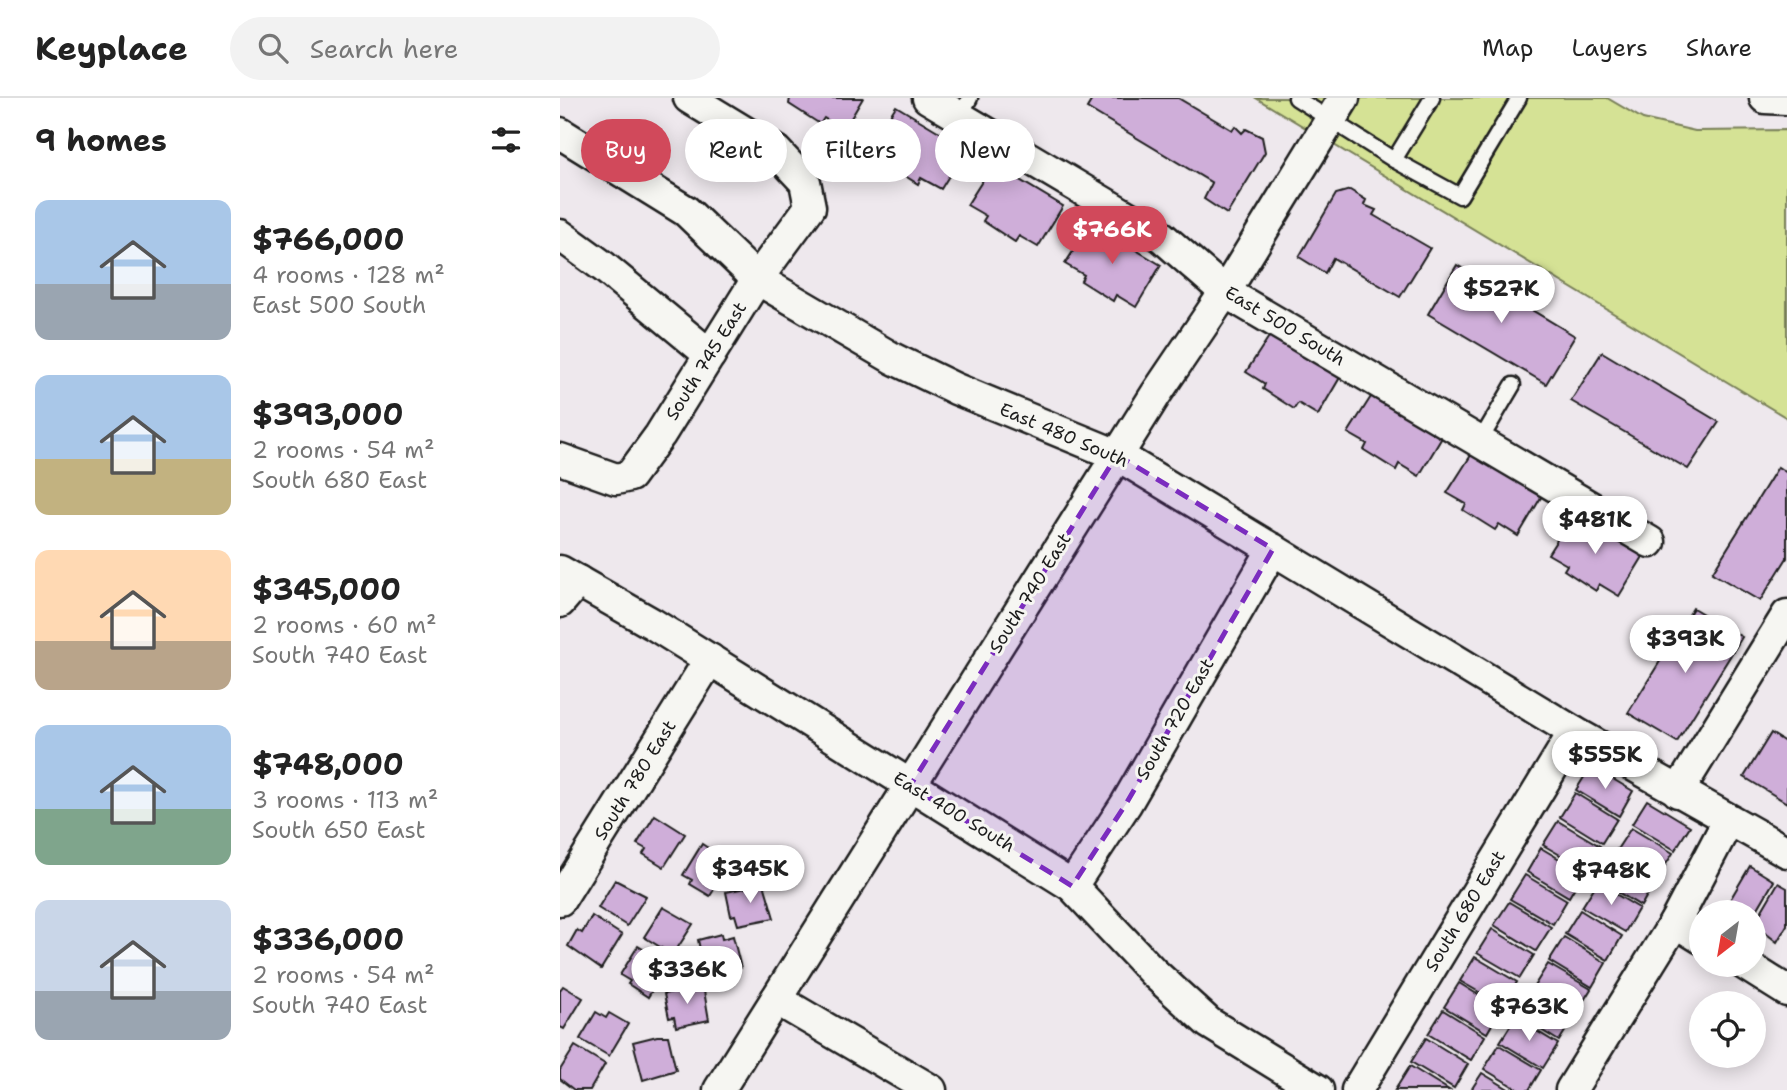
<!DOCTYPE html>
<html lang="en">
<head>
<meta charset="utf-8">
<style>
  body { margin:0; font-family:"Shantell Sans",sans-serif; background:#f2f2f2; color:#222; height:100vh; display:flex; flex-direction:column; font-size:26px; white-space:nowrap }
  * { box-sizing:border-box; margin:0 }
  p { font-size:23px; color:#767676 }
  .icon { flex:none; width:38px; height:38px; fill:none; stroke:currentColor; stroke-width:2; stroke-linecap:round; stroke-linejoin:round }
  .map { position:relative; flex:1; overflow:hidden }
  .panel { display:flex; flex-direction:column; background:#fff; width:560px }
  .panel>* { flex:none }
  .hud { position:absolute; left:21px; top:21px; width:665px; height:63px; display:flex; gap:14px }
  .needle { width:46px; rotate:211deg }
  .buttons { position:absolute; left:1129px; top:802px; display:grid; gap:14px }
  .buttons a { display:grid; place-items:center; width:77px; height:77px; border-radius:50%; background:#fff; box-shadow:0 4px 18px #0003; font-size:35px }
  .price { position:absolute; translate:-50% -60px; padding:0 16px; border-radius:24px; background:#fff; color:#222; font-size:23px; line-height:46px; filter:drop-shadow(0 2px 4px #0008) }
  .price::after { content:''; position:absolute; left:50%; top:42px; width:21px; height:16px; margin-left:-10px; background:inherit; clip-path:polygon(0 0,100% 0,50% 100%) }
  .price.on { background:#d1495b; color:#fff }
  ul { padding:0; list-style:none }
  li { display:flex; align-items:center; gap:21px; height:175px; padding:0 35px }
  li span { display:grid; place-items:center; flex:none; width:196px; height:140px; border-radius:14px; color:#555 }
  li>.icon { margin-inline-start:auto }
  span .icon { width:84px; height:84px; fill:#fffc; stroke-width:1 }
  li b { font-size:30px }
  h2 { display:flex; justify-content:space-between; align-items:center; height:84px; padding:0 35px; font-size:30px }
  .tag { padding:0 24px; border-radius:32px; background:#fff; box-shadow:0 4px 18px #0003; font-size:24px; line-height:63px }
  .tag.on { background:#d1495b; color:#fff }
  header { display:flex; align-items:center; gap:42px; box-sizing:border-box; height:98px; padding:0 35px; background:#fff; border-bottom:2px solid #e0e0e0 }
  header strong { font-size:33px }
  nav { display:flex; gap:38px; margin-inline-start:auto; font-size:24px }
  .search { width:490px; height:63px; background:#f2f2f2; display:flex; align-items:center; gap:18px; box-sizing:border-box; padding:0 24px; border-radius:38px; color:#767676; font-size:26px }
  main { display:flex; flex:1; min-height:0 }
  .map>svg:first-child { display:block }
  .green { fill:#d5e295; stroke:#787f58; stroke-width:2 }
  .building { fill:#cfaed9; stroke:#1c1c1c; stroke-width:2 }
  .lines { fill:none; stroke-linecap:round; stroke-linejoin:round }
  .service-casing { stroke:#1c1c1c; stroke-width:19 }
  .minor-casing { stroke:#1c1c1c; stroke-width:35 }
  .service { stroke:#f6f6f2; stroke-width:14 }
  .minor { stroke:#f6f6f2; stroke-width:30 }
  .marked { fill:#7b2cbf; fill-opacity:0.2; stroke:#7b2cbf; stroke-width:5; stroke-dasharray:14 9; stroke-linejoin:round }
  .labels { text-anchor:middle; stroke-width:6; stroke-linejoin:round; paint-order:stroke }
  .street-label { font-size:18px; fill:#1c1c1c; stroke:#f6f6f2 }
</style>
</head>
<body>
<header>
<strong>Keyplace</strong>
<div class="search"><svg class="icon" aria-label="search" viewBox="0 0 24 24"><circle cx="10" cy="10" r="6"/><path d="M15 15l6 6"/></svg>Search here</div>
<nav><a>Map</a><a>Layers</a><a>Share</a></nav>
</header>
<main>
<section class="panel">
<h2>9 homes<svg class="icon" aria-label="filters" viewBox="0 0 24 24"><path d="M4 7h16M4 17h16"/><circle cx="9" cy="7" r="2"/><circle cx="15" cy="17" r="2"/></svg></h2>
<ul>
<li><span style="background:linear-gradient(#a9c7e8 60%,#9aa5b1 0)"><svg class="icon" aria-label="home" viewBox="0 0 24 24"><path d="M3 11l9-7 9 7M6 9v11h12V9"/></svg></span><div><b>$766,000</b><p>4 rooms · 128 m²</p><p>East 500 South</p></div></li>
<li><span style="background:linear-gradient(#a9c7e8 60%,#c2b280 0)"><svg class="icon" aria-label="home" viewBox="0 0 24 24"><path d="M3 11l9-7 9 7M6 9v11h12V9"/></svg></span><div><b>$393,000</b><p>2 rooms · 54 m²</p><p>South 680 East</p></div></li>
<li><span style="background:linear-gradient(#ffd9b3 65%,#b9a48a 0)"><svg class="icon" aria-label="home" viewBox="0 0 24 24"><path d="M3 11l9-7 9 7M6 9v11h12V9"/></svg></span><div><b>$345,000</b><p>2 rooms · 60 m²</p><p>South 740 East</p></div></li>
<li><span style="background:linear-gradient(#a9c7e8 60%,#7fa58c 0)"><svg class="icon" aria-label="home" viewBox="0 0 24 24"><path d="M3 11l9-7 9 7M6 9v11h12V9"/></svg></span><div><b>$748,000</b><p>3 rooms · 113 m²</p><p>South 650 East</p></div></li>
<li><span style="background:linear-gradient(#c9d6e8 65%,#9aa5b1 0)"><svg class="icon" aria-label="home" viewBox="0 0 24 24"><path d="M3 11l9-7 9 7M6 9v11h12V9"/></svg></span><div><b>$336,000</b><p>2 rooms · 54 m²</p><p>South 740 East</p></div></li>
</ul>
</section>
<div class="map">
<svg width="1227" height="992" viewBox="0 0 1227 992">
  <rect width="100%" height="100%" fill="#eee8ed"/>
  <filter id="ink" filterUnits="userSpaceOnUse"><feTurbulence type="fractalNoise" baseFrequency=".0143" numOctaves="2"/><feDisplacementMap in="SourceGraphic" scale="14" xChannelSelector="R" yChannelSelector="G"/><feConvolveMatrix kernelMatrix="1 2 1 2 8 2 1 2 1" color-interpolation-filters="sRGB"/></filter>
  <g filter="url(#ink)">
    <path class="green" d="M 696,0 L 1047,0 L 1083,21 L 1135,33 L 1227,32 L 1227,320 Z"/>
    <g class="building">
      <path d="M 230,0 L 303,0 L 284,32 L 264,20 L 260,26 L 229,6 Z"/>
      <path d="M 533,0 L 618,0 L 672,32 L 675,28 L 682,35 L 686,31 L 702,39 L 705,54 L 667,116 L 644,101 L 652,85 L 527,10 Z"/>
      <path d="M 336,8 L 406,50 L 381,91 L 361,80 L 358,86 L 326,66 L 329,60 L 310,49 Z"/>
      <path d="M 433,66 L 503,108 L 478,149 L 459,138 L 455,144 L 423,123 L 426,118 L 407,107 Z"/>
      <path d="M 790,92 L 806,102 L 804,107 L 816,112 L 813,117 L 870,150 L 840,199 L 773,160 L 765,175 L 739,159 L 776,96 Z"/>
      <path d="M 531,125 L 601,167 L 576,209 L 556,197 L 553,203 L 521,183 L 524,177 L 505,166 Z"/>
      <path d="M 897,167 L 1015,238 L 986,286 L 868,216 Z"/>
      <path d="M 712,234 L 782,276 L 758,317 L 738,305 L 734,311 L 703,291 L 705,286 L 686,274 Z"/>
      <path d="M 1042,254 L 1159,324 L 1128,371 L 1011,303 Z"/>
      <path d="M 814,294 L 884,336 L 859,378 L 839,366 L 836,372 L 804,352 L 807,346 L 788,335 Z"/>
      <path d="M 913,354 L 983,396 L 958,438 L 939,426 L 935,432 L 903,412 L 906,406 L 887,395 Z"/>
      <path d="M 1218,369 L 1227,375 L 1227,460 L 1200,503 L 1152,475 Z"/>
      <path d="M 1014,415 L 1084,457 L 1059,498 L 1039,486 L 1036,493 L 1004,472 L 1007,467 L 988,456 Z"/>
      <path d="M 1133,510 L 1182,539 L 1117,644 L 1068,615 Z"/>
      <path d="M 1211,635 L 1225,644 L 1227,642 L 1227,705 L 1184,679 Z"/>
      <path d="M 1031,668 L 1073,693 L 1059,718 L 1016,692 Z"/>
      <path d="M 1015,695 L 1057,721 L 1042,745 L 1000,719 Z"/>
      <path d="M 1087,702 L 1130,728 L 1115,752 L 1072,726 Z"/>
      <path d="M 95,717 L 125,736 L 104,769 L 83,756 L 86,751 L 77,746 Z"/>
      <path d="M 998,723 L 1040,748 L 1026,772 L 983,747 Z"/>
      <path d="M 1071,730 L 1113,755 L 1098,779 L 1056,753 Z"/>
      <path d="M 142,746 L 171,765 L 150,798 L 130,786 L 132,782 L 123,777 Z"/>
      <path d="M 981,750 L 1023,775 L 1009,799 L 967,774 Z"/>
      <path d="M 1053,758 L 1095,783 L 1081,808 L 1038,782 Z"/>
      <path d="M 1190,768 L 1214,783 L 1194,817 L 1194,814 L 1168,814 L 1164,812 Z"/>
      <path d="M 965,777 L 1007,802 L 993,826 L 950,801 Z"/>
      <path d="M 55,782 L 86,798 L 67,828 L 38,810 Z"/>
      <path d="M 1037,785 L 1079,810 L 1065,834 L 1022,809 Z"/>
      <path d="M 1218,785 L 1227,790 L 1227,827 L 1217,844 L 1194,826 Z"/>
      <path d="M 204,786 L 214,820 L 178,827 L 175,817 L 171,818 L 166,794 Z"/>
      <path d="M 949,804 L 991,829 L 976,853 L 934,827 Z"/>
      <path d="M 103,809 L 133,826 L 113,857 L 84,839 Z"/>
      <path d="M 1020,812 L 1062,838 L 1048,862 L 1005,836 Z"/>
      <path d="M 32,818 L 62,837 L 41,871 L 8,848 L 17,832 L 22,835 Z"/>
      <path d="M 932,831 L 974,857 L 960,880 L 917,855 Z"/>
      <path d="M 161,836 L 162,841 L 173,838 L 181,870 L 146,880 L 138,842 Z"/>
      <path d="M 1004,839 L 1046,865 L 1032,889 L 989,863 Z"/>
      <path d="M 78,848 L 108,866 L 88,899 L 68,886 L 70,883 L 60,877 Z"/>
      <path d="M 915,859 L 957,884 L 943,908 L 900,883 Z"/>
      <path d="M 988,866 L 1031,891 L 1016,915 L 973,890 Z"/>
      <path d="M 899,885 L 941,911 L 927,935 L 884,909 Z"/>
      <path d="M 143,887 L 149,922 L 116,929 L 114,919 L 109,920 L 104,896 Z"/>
      <path d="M 3,888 L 23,900 L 4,931 L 0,929 L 0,892 Z"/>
      <path d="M 971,893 L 1014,919 L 999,943 L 957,917 Z"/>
      <path d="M 883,912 L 925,938 L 911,962 L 868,936 Z"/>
      <path d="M 36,914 L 46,920 L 49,915 L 68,926 L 49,958 L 20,941 Z"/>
      <path d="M 955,920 L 998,946 L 983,970 L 940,944 Z"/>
      <path d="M 97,938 L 108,938 L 116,972 L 83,982 L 73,944 Z"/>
      <path d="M 866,940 L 908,966 L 894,990 L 851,964 Z"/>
      <path d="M 939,947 L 981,972 L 969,992 L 959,992 L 924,971 Z"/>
      <path d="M 15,948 L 45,966 L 30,992 L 14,992 L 0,981 L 0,972 Z"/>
      <path d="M 850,968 L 889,992 L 835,992 Z"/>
      <path d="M 922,975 L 950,992 L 911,992 Z"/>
    </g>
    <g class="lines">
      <defs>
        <g id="service">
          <path d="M 736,0 L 834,62 L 900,98 L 959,0"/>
          <path d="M 399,19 L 410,0"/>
          <path d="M 834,62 L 872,0"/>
          <path d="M 920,343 L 953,287"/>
        </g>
        <g id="minor">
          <path d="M 368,0 L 602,139 L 665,194 L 1090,444"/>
          <path d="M 1205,0 L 1227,1"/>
          <path d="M 0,35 L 126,113 L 197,181 L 334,261 L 396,291 L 557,357 L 1014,634 L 1227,754"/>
          <path d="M 0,137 L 44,169 L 150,257"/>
          <path d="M 0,361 L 56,381 L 70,378 L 100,337 L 197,181 L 250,109 L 245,84 L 216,53 L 129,0"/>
          <path d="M 0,473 L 93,526 L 512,788 L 593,874 L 649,925 L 758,992"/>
          <path d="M 0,504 L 18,483"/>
          <path d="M 1118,694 L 1227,517"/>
          <path d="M 512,788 L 566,706 L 713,451"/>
          <path d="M 0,802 L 150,561"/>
          <path d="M 1115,824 L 1141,840"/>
          <path d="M 1184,866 L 1227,893"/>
          <path d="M 216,901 L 371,992"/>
          <path d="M 159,992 L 596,296 L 665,194 L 784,0"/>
          <path d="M 797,992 L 1014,634"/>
          <path d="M 1011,992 L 1115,824 L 1168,723"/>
        </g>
      </defs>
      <use href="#service" class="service-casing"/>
      <use href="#minor" class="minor-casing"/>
      <use href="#service" class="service"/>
      <use href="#minor" class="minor"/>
    </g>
  </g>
  <path class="marked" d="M 557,357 L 713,451 L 566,706 L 512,788 L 350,688 Z"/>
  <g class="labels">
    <g class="street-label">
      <text transform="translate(725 228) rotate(31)" y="6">East 500 South</text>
      <text transform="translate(146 263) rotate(-58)" y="6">South 745 East</text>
      <text transform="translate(504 337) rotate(23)" y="6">East 480 South</text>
      <text transform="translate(470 495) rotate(-58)" y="6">South 740 East</text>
      <text transform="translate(615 621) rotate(-60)" y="6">South 720 East</text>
      <text transform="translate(75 682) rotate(-58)" y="6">South 780 East</text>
      <text transform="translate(394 714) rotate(31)" y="6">East 400 South</text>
      <text transform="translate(905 813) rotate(-59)" y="6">South 680 East</text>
    </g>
  </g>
</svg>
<div class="buttons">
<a><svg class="needle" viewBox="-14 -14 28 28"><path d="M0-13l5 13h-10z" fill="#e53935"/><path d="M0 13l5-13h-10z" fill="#767676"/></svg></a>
<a><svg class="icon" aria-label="locate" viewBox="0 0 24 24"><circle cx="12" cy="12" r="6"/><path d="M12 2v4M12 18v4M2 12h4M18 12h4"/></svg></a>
</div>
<b class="price on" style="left:552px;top:168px">$766K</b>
<b class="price" style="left:941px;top:227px">$527K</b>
<b class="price" style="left:1035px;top:458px">$481K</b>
<b class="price" style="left:1125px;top:577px">$393K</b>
<b class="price" style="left:1045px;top:693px">$555K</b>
<b class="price" style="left:190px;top:807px">$345K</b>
<b class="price" style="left:1051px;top:809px">$748K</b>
<b class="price" style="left:127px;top:908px">$336K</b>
<b class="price" style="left:969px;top:945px">$763K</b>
<div class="hud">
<a class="tag on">Buy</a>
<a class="tag">Rent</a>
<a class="tag">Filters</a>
<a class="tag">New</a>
</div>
</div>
</main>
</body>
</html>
